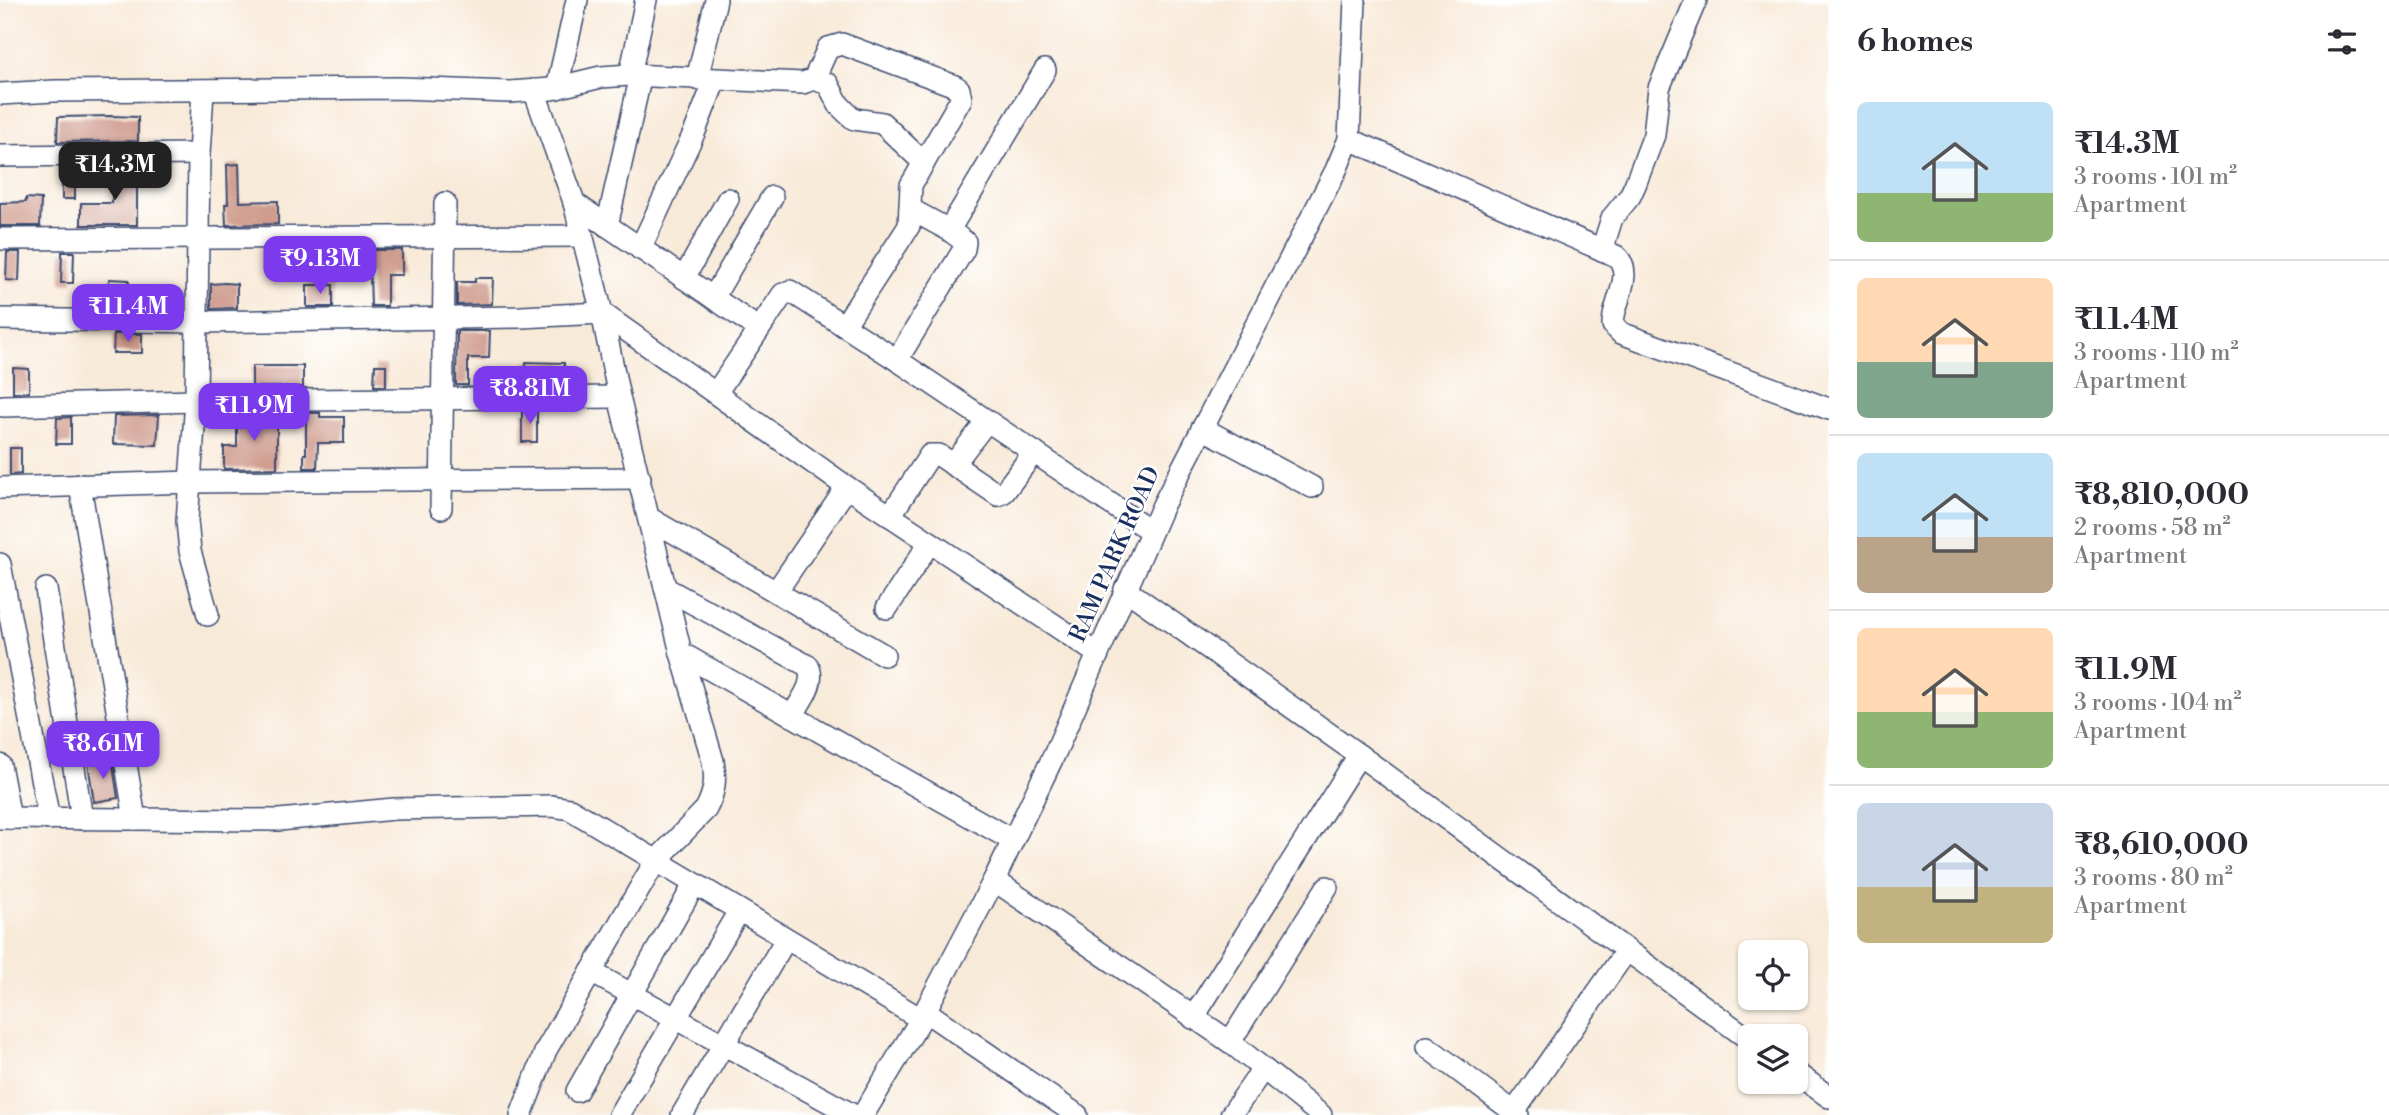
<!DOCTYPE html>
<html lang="en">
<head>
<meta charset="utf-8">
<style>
  body { margin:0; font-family:"Libre Bodoni",serif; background:#f2f2f3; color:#2b2b33; height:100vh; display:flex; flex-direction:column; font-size:26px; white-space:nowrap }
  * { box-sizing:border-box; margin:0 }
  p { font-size:23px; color:#7c7c81 }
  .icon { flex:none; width:38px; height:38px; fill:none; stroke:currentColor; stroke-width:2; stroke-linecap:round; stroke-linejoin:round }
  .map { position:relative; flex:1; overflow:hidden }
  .sheet { display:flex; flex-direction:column; background:#fff; width:560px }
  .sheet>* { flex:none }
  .tools { position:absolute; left:1738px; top:940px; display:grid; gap:14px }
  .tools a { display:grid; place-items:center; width:70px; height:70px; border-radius:10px; background:#fff; box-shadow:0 2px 5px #0004; font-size:35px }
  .price { position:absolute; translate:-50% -60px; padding:0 16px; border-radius:14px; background:#7c3aed; color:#fff; font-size:23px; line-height:46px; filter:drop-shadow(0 2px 4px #0008) }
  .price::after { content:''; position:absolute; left:50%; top:42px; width:21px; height:16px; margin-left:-10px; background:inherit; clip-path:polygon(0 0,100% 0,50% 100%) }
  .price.current { background:#222; color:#fff }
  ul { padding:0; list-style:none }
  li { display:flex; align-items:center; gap:21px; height:175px; padding:0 28px }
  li+li { border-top:2px solid #e1e1e2 }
  li span { display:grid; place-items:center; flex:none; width:196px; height:140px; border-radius:10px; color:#555 }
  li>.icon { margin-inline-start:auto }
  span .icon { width:84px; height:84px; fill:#fffc; stroke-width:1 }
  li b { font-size:30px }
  h2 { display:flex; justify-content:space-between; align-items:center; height:84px; padding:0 28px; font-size:30px }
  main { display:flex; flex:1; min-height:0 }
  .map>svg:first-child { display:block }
  .building { fill:#ce998a }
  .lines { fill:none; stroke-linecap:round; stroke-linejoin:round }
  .minor-casing { stroke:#3c4b70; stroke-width:24 }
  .minor { stroke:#fff; stroke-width:21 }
  .labels { text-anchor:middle; stroke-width:5; stroke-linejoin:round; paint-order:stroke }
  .street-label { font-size:23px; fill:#1b2f5e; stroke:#fff }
</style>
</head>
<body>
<main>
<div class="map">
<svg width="1829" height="1115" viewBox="0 0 1829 1115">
  <rect width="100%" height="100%" fill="#fff"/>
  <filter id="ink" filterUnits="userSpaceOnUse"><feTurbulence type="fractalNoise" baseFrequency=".0143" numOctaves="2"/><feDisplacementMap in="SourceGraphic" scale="14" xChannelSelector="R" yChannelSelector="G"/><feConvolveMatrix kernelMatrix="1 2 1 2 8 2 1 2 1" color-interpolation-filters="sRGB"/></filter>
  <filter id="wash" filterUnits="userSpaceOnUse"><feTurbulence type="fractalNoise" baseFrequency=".00686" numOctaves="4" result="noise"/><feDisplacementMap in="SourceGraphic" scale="28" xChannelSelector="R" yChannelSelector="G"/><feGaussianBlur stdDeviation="1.57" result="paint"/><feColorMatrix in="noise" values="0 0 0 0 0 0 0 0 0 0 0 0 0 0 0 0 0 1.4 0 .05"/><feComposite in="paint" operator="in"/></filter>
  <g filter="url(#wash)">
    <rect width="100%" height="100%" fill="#f8ead8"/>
    <g id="blocks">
      <g class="building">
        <path d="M 112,116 L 138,117 L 138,141 L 57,142 L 58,117 Z"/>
        <path d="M 239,164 L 240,202 L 278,201 L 278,224 L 226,225 L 225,204 L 228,204 L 227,165 Z"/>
        <rect x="62" y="168" width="13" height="31"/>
        <path d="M 112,168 L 137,168 L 137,225 L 81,225 L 81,203 L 112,203 Z"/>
        <path d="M 26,198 L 41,199 L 40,226 L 0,226 L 0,203 L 26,202 Z"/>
        <path d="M 362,250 L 402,250 L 402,275 L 387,275 L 387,306 L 371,306 L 370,274 L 362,274 Z"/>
        <path d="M 7,252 L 20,252 L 19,281 L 6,280 Z"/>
        <path d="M 62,252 L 74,252 L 73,283 L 61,283 Z"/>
        <path d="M 475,278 L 493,278 L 492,304 L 457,305 L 457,282 L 475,282 Z"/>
        <path d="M 109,279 L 129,280 L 128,308 L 108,308 Z"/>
        <path d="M 225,283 L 237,284 L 237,308 L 211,309 L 211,284 Z"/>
        <rect x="307" y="285" width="26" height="22"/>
        <path d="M 457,331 L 490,331 L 489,358 L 468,358 L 468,385 L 456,385 Z"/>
        <path d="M 114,334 L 142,334 L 142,353 L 113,353 Z"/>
        <path d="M 526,362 L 564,363 L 565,384 L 525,385 Z"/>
        <path d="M 375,365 L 386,365 L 386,386 L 374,386 Z"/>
        <rect x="252" y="366" width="51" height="21"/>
        <path d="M 13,368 L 29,369 L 29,392 L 13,393 Z"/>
        <rect x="522" y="411" width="15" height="31"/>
        <path d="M 277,413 L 277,468 L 224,469 L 224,447 L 237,447 L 237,414 Z"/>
        <path d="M 306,413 L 320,413 L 320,417 L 344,417 L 344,443 L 318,443 L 317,468 L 304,468 L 304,454 L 306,454 Z"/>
        <path d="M 159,415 L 157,445 L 113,444 L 114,416 Z"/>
        <path d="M 71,417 L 71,444 L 56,444 L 57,418 Z"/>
        <path d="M 10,448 L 21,448 L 21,474 L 10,475 Z"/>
        <path d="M 112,759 L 118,798 L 94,802 L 88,763 Z"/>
      </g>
    </g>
  </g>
  <g filter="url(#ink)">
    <use href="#blocks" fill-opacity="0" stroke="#3c4b70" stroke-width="2"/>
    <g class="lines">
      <defs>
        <g id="minor">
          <path d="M 630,75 L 646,0"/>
          <path d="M 697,79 L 716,0"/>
          <path d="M 814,79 L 828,84 L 839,105 L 847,113 L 854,119 L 882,123 L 924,163"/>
          <path d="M 557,88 L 577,0"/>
          <path d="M 203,92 L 199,154 L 196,401 L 187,521 L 190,551 L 208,615"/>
          <path d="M 0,94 L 54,91 L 400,88 L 510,92 L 551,89 L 601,77 L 630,75 L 803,83 L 814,79 L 828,48 L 842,44 L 955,86 L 959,89 L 961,99 L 911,185 L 909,226 L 844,326"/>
          <path d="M 1349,139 L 1616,256 C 1636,273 1612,304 1613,325 L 1621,333 L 1829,409"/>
          <path d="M 0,156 L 199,154"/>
          <path d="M 574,203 L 759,329"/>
          <path d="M 910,209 L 949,230 L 1045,70"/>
          <path d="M 607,226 L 641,75"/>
          <path d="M 0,239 L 582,236"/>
          <path d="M 640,249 L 695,131 L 715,80"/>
          <path d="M 1602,250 L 1612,218 L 1630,196 L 1635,185 L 1654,135 L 1659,88 L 1696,0"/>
          <path d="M 684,278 L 728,199"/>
          <path d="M 713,298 L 772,197"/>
          <path d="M 0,319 L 198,322 L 521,317 L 602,313 L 847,487 L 1098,654"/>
          <path d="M 897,360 L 964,249 L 965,242 L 949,230"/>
          <path d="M 716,393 L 783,294 L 790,291 L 897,360 L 1151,531"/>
          <path d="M 3,406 L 196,401 L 619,397"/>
          <path d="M 1202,428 L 1312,487"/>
          <path d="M 953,465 L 987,421"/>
          <path d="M 80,485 L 135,819"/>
          <path d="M 0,488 L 191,482 L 640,478"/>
          <path d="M 441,508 L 445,203"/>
          <path d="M 890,516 L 930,455 L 939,455 L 998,495 L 1004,492 L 1034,452"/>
          <path d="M 649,518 L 884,655"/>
          <path d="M 0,564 L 49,819"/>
          <path d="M 665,588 L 808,666 C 817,683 800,701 792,716"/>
          <path d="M 46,589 L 82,819"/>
          <path d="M 1125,589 L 1359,755 L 1750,1040"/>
          <path d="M 776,592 L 847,487"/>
          <path d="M 887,608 L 930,542"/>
          <path d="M 681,653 L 1012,840"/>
          <path d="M 0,765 L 10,818"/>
          <path d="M 0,818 L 279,820 L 394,809 L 552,806 L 570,809 L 921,1019"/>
          <path d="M 994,880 L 1230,1042 L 1321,1115"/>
          <path d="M 591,972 L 853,1115"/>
          <path d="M 925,1011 L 1077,1115"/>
          <path d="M 1193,1018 L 1359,755"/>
          <path d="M 1230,1042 L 1327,887"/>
          <path d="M 1427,1047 L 1518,1115"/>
          <path d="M 1796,1073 L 1829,1097"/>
          <path d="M 577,1091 L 694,885"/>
          <path d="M 521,1115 L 546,1050 L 655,862 L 706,809 C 715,792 716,779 713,761 L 681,653 L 619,397 L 602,313 L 573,199 L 534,90"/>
          <path d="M 619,1115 L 739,911"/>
          <path d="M 682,1115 L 786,939"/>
          <path d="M 863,1115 L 921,1019 L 994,880 L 1055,753 L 1163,505 L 1336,170 L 1349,139 L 1355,0"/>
          <path d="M 1231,1115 L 1263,1069"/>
          <path d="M 1512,1115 L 1627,950"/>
        </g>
      </defs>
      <use href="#minor" class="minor-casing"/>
      <use href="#minor" class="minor"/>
    </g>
  </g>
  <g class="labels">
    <g class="street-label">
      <text transform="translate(1114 554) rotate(-66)" y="8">RAM PARK ROAD</text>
    </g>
  </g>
</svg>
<div class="tools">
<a><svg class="icon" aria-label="locate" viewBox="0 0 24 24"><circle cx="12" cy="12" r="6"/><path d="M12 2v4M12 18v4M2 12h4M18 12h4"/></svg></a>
<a><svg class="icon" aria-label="layers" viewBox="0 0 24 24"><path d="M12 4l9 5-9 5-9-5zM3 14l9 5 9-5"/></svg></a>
</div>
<b class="price current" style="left:115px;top:202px">₹14.3M</b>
<b class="price" style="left:320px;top:296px">₹9.13M</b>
<b class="price" style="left:128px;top:344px">₹11.4M</b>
<b class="price" style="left:530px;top:426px">₹8.81M</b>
<b class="price" style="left:254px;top:443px">₹11.9M</b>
<b class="price" style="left:103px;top:781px">₹8.61M</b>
</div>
<section class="sheet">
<h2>6 homes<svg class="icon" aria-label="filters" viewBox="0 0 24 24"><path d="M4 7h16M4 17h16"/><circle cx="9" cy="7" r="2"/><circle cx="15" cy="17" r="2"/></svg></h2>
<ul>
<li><span style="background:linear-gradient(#bfe0f5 65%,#8fb573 0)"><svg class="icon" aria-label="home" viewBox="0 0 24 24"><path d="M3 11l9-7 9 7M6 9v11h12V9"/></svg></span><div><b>₹14.3M</b><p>3 rooms · 101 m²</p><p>Apartment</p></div></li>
<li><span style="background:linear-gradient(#ffd9b3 60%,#7fa58c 0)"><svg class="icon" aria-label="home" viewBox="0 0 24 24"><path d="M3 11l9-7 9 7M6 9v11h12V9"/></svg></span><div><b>₹11.4M</b><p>3 rooms · 110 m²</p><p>Apartment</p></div></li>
<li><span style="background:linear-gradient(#bfe0f5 60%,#b9a48a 0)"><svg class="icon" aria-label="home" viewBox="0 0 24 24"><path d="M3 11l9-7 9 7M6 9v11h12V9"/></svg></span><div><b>₹8,810,000</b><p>2 rooms · 58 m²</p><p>Apartment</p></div></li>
<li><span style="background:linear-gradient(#ffd9b3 60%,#8fb573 0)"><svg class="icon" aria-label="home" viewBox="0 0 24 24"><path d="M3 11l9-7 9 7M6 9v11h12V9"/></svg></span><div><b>₹11.9M</b><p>3 rooms · 104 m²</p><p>Apartment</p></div></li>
<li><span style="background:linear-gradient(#c9d6e8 60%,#c2b280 0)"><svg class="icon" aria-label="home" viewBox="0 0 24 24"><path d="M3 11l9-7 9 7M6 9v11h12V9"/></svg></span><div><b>₹8,610,000</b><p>3 rooms · 80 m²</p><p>Apartment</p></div></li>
</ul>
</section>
</main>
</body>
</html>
